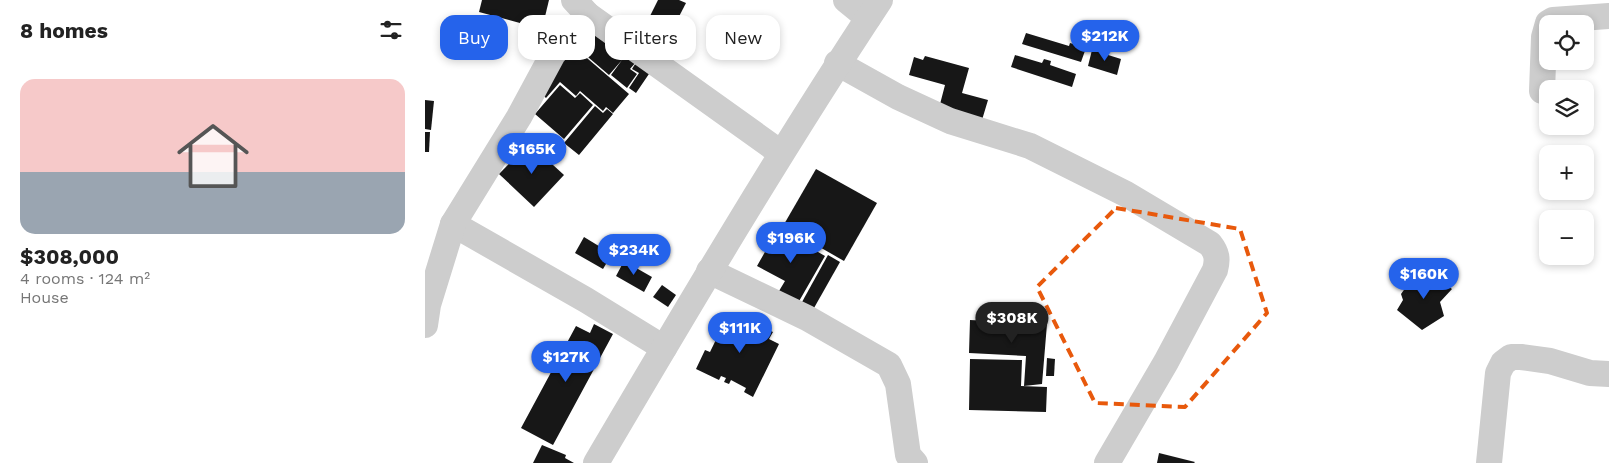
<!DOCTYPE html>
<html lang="en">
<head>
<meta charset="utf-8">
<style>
  body { margin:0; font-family:"Work Sans",sans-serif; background:#f6f6f6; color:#222; height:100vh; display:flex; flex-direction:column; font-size:19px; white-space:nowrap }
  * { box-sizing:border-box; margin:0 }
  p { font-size:16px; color:#767676 }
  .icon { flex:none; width:28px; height:28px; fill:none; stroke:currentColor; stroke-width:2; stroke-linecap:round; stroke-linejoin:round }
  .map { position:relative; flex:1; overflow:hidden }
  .side { display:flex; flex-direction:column; background:#fff; width:425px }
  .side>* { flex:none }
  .hud { position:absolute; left:15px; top:15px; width:475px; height:45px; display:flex; gap:10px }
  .controls { position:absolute; left:1114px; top:15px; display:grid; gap:10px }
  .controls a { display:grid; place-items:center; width:55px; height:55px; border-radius:10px; background:#fff; box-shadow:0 2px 8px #0003; font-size:25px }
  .price { position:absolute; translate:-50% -42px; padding:0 11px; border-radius:18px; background:#2563eb; color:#fff; font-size:16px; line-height:32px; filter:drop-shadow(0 1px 2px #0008) }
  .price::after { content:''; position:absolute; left:50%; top:30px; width:15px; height:11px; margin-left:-8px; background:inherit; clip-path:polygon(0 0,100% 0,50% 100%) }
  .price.active { background:#222; color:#fff }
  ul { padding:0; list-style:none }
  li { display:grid; align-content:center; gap:10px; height:265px; padding:0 20px }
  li+li { border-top:1px solid #e0e0e0 }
  li span { display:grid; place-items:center; height:155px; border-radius:15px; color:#555 }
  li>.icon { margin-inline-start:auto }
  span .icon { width:90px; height:90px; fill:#fffc; stroke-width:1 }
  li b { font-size:21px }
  h2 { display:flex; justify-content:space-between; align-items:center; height:60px; padding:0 20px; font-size:21px }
  .chip { padding:0 18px; border-radius:15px; background:#fff; box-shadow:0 2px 8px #0003; font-size:18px; line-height:45px }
  .chip.active { background:#2563eb; color:#fff }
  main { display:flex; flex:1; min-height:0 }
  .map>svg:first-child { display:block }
  .building { fill:#171717 }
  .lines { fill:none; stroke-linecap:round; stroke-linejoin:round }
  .minor { stroke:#cdcdcd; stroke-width:26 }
  .marked { fill:none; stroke:#e8590c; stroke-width:4; stroke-dasharray:10 6; stroke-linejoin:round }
</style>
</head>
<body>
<main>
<section class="side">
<h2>8 homes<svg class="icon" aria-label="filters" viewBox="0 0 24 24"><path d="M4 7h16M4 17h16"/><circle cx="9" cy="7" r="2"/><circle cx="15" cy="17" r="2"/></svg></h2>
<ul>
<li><span style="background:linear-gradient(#f6c9c9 60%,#9aa5b1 0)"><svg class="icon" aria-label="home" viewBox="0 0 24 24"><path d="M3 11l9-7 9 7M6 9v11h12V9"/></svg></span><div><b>$308,000</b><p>4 rooms · 124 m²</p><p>House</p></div></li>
</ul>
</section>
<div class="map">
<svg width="1184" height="463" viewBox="0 0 1184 463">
  <rect width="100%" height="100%" fill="#fff"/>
  <g class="building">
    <path d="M 57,0 L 124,0 L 117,29 L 54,12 Z"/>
    <path d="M 233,0 L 254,0 L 261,3 L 245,34 L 222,22 Z"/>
    <path d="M 166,26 L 211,62 L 205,69 L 212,74 L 202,88 L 186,75 L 197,60 L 184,75 L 150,46 Z"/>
    <path d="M 601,33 L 644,46 L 645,43 L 661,48 L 656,62 L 597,44 Z"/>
    <path d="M 149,47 L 204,94 L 188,113 L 181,107 L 178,111 L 155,91 L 151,96 L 135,82 L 121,98 L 112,90 Z"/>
    <path d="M 667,50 L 696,59 L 692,75 L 663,66 Z"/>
    <path d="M 590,55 L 617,63 L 619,59 L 626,61 L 625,65 L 651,74 L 647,87 L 586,67 Z"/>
    <path d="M 500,56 L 544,68 L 537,93 L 563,100 L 557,120 L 514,108 L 520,85 L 484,75 L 489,57 L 498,60 Z"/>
    <path d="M 212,61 L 226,71 L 211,93 L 204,88 L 214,73 L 207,69 Z"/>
    <path d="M 135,85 L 150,98 L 155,93 L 168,105 L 139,139 L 110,114 Z"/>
    <path d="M 0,100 L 9,101 L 6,130 L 0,129 Z"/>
    <path d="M 170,106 L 178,113 L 182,109 L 188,114 L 154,155 L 139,143 Z"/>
    <path d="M 0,132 L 5,132 L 4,152 L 0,152 Z"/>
    <path d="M 104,143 L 139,175 L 109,207 L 74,174 Z"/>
    <path d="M 391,169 L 452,203 L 419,261 L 358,226 Z"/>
    <path d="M 353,229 L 400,256 L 373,303 L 354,291 L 360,281 L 332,266 Z"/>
    <path d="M 159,237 L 187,254 L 178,269 L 150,253 Z"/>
    <path d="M 403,255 L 415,262 L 389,308 L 377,302 Z"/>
    <path d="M 199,261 L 227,277 L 219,292 L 191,276 Z"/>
    <path d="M 992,272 L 1003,277 L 1007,274 L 1027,289 L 1015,302 L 1019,316 L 997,330 L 972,310 L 978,300 L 976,294 Z"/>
    <path d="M 237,285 L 251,295 L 243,307 L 228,297 Z"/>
    <path d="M 304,313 L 324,323 L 323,326 L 331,330 L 333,325 L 348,332 L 344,339 L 354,344 L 328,397 L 319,392 L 321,388 L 306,380 L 304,384 L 299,382 L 301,378 L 296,376 L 294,380 L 271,369 L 280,350 L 285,352 Z"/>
    <path d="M 545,320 L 622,324 L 617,384 L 599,386 L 601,356 L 544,353 Z"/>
    <path d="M 169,324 L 188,334 L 128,445 L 96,428 L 151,326 L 165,333 Z"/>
    <path d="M 622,358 L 630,359 L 629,376 L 621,376 Z"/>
    <path d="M 545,359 L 597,360 L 596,386 L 622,387 L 621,412 L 544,410 Z"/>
    <path d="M 117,445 L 141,455 L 140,458 L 149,463 L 108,463 Z"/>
    <path d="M 734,453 L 770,462 L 769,463 L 732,463 Z"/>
  </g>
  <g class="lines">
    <g class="minor">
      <path d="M 421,0 L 443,18"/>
      <path d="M 163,15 L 356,153"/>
      <path d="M 412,63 L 473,97 L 525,121 L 605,146 L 701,194 L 785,244 C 792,253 793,259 790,270 L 741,362 L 682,463"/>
      <path d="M 1117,91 L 1119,37 L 1123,23 L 1128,20 L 1184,16"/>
      <path d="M 28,224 L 161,300 L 239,348"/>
      <path d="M 284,271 L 382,318 L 464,365 L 473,384 L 483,455 L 490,463"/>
      <path d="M 0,325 L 3,305 L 28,224 L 94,117 L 128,54 L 163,15 L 149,0"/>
      <path d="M 171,463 C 263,307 355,151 455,0"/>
      <path d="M 1064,463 L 1073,373 L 1078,363 L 1086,357 L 1096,357 L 1125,361 L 1165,373 L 1184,374"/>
    </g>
  </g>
  <path class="marked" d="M 691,208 L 815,229 L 842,313 L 760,407 L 670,403 L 612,287 Z"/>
</svg>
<div class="controls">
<a><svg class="icon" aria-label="locate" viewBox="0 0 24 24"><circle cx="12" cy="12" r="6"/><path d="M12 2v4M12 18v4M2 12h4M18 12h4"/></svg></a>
<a><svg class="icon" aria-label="layers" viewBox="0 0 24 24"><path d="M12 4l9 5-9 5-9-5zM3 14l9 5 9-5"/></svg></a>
<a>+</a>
<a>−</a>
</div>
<b class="price" style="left:680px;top:62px">$212K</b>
<b class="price" style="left:107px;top:175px">$165K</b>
<b class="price" style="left:366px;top:264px">$196K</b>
<b class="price" style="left:209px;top:276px">$234K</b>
<b class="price" style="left:999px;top:300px">$160K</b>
<b class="price active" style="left:587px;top:344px">$308K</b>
<b class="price" style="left:315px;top:354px">$111K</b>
<b class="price" style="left:141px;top:383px">$127K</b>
<div class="hud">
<a class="chip active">Buy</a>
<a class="chip">Rent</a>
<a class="chip">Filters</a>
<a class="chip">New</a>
</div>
</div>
</main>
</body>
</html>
